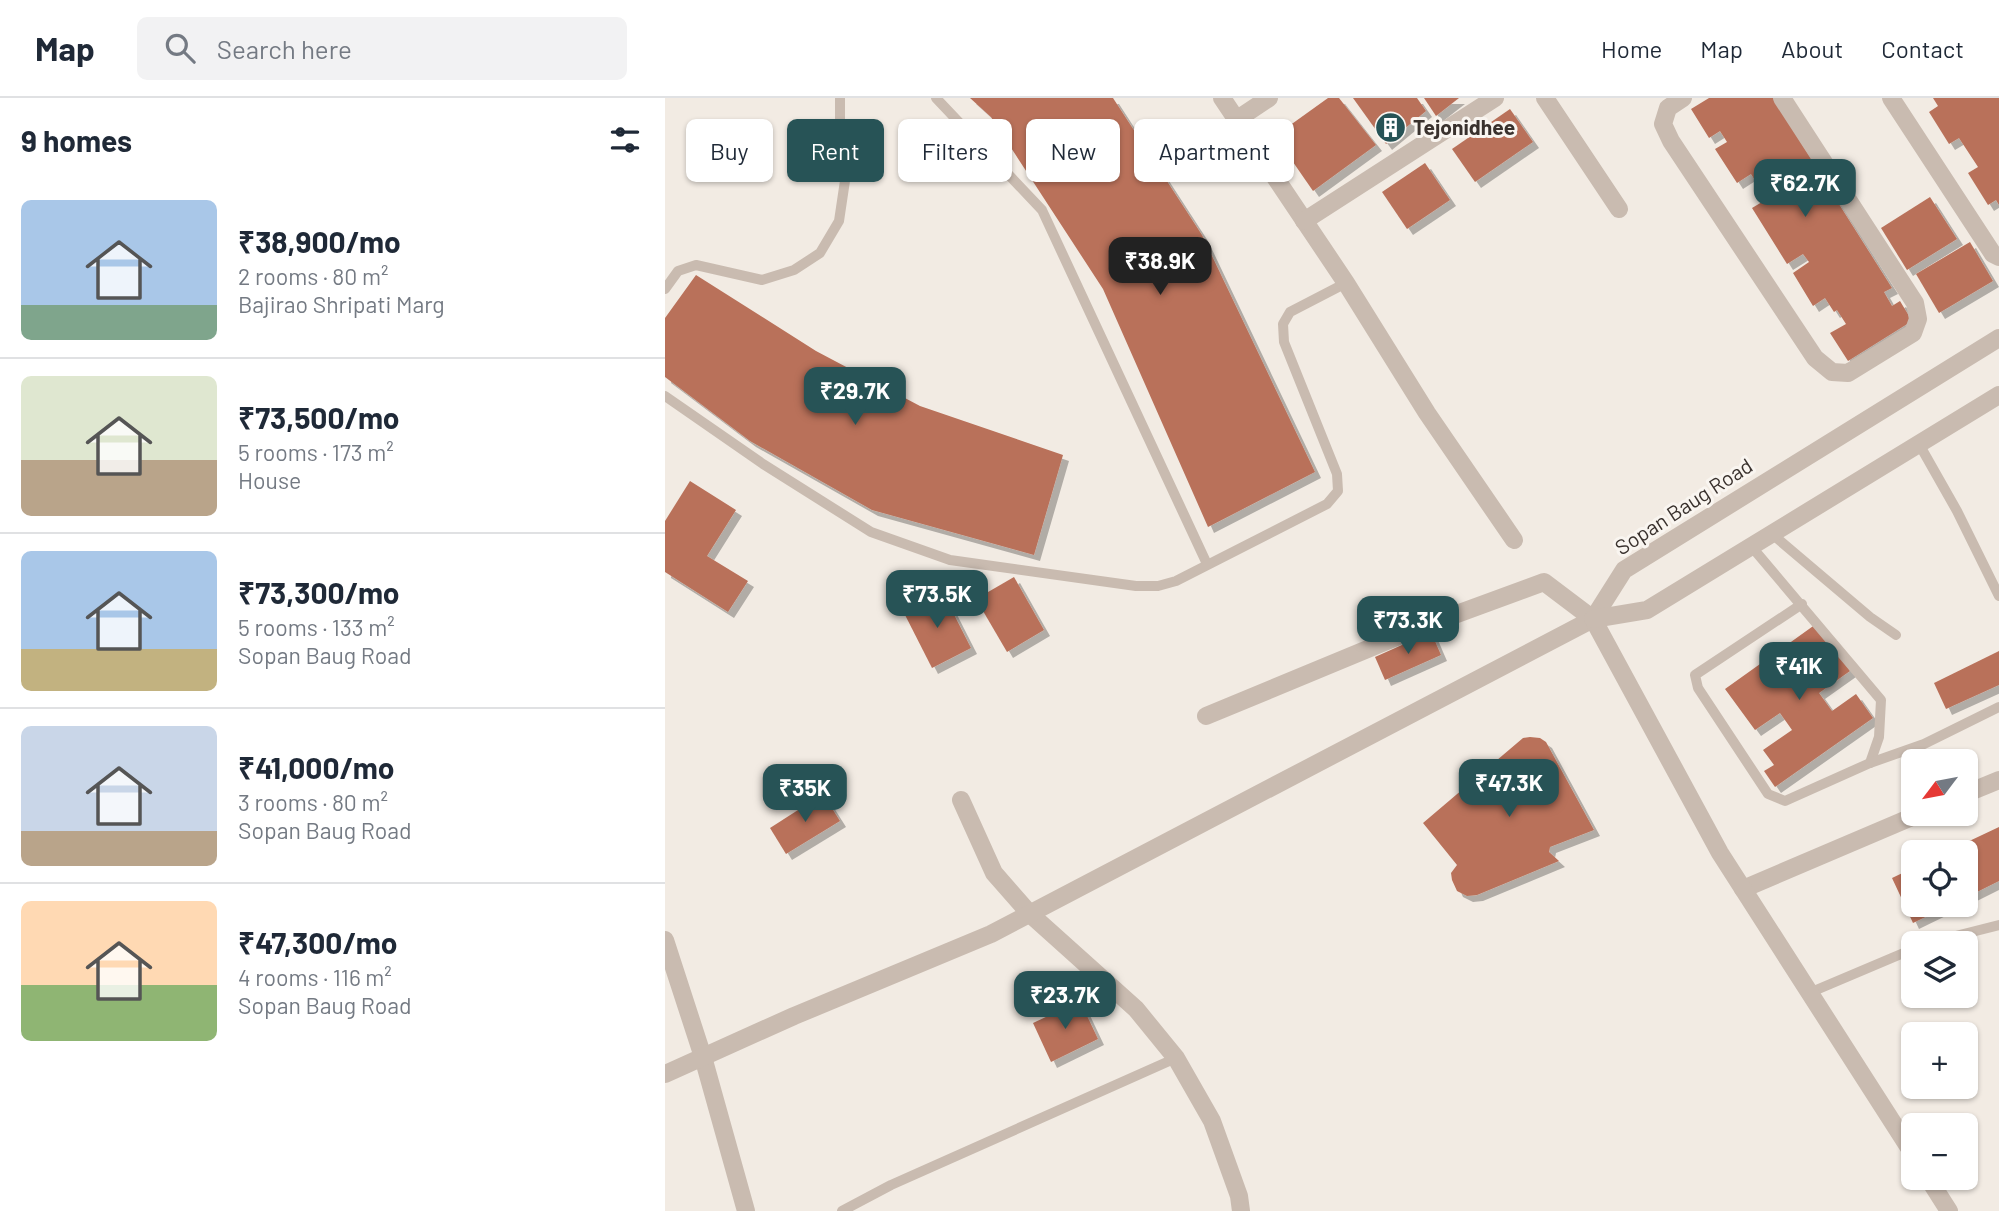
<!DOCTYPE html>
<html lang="en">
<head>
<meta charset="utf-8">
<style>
  body { margin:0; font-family:Barlow,sans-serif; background:#f2f2f3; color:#1f2937; height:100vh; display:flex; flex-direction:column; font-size:26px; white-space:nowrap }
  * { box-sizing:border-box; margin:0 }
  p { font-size:23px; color:#747a83 }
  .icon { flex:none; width:38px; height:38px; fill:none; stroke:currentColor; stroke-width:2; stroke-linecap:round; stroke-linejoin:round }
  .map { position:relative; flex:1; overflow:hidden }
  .side { display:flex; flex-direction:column; background:#fff; width:665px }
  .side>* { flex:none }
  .top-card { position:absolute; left:21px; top:21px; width:665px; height:63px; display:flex; gap:14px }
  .needle { width:46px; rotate:238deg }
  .tools { position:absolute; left:1236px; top:651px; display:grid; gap:14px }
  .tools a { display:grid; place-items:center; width:77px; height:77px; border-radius:10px; background:#fff; box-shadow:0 2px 5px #0004; font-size:35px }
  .price { position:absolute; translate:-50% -60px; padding:0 16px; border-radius:14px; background:#275356; color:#fff; font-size:23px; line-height:46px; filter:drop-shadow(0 2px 4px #0008) }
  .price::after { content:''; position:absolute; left:50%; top:42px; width:21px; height:16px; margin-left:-10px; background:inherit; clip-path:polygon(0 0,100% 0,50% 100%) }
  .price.on { background:#222; color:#fff }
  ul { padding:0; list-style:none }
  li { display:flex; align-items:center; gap:21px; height:175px; padding:0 21px }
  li+li { border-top:2px solid #e0e1e3 }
  li span { display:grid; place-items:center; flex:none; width:196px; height:140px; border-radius:10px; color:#555 }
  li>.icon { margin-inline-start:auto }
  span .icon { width:84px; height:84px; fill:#fffc; stroke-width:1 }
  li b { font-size:30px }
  h2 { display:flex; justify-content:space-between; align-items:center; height:84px; padding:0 21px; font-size:30px }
  .chip { padding:0 24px; border-radius:10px; background:#fff; box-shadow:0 2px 5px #0004; font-size:24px; line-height:63px }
  .chip.on { background:#275356; color:#fff }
  header { display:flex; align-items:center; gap:42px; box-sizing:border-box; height:98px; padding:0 35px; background:#fff; border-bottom:2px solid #e0e1e3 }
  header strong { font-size:33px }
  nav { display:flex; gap:38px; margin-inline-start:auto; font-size:24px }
  .search { width:490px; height:63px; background:#f2f2f3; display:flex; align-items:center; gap:18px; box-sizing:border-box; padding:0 24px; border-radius:10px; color:#747a83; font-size:26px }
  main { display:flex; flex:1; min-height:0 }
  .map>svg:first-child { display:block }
  .building { fill:#b9715a; filter:url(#shadow) }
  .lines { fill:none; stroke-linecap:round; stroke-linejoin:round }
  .service { stroke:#c9bbb0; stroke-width:10 }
  .minor { stroke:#c9bbb0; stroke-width:18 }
  .tertiary { stroke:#c9bbb0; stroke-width:18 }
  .labels { text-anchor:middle; stroke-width:6; stroke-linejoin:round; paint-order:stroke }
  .poi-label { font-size:21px; font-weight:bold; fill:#39312d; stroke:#f9f5f0; text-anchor:start }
  .street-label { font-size:21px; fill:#39312d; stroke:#f9f5f0 }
</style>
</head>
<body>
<header>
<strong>Map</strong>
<div class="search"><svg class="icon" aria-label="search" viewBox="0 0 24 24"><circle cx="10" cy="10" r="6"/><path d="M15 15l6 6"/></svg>Search here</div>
<nav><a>Home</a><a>Map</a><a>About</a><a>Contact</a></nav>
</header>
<main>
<section class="side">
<h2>9 homes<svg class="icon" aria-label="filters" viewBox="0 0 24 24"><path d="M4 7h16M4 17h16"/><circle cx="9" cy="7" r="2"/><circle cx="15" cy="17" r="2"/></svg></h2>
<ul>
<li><span style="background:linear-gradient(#a9c7e8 75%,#7fa58c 0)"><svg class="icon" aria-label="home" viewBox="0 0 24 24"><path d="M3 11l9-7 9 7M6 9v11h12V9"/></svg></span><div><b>₹38,900/mo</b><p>2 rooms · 80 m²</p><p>Bajirao Shripati Marg</p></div></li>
<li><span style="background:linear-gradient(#dfe7d0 60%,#b9a48a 0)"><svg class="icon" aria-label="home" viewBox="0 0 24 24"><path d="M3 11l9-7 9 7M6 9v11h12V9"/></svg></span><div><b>₹73,500/mo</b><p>5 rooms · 173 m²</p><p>House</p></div></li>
<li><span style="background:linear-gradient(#a9c7e8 70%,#c2b280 0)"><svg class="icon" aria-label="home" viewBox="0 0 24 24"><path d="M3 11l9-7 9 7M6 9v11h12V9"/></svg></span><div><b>₹73,300/mo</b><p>5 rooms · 133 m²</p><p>Sopan Baug Road</p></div></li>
<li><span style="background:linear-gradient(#c9d6e8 75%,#b9a48a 0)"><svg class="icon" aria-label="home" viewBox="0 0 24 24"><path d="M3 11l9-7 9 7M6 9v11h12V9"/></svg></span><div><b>₹41,000/mo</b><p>3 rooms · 80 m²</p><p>Sopan Baug Road</p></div></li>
<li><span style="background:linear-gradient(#ffd9b3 60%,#8fb573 0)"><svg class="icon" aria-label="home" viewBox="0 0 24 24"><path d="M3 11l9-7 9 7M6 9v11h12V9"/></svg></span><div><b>₹47,300/mo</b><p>4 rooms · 116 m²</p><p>Sopan Baug Road</p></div></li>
</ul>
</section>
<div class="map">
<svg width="1334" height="1113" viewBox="0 0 1334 1113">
  <defs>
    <filter id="shadow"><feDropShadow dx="6" dy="6" stdDeviation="0" flood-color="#0004"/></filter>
  </defs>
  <rect width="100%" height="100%" fill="#f2ebe3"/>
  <g class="building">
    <path d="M 305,0 L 448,0 L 537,137 L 650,374 L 543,429 L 438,191 L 326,19 Z"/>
    <path d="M 663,0 L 674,0 L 711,47 L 648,93 L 610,38 Z"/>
    <path d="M 688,0 L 752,0 L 761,13 L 721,46 Z"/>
    <path d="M 759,0 L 794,0 L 771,18 Z"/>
    <path d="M 1044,0 L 1108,0 L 1150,67 L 1141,73 L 1151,89 L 1160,84 L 1227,190 L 1219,194 L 1227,208 L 1235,203 L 1247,223 L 1183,263 L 1165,235 L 1181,226 L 1172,212 L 1169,214 L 1160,200 L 1148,208 L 1128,175 L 1144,164 L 1138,156 L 1122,166 L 1087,110 L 1102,101 L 1086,76 L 1072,85 L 1050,51 L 1062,44 L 1055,33 L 1044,40 L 1026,11 Z"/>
    <path d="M 1268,0 L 1334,0 L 1334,107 L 1331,102 L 1323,107 L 1303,75 L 1313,69 L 1294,40 L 1284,46 L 1264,14 L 1273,8 Z"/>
    <path d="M 845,11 L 868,44 L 810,84 L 787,51 Z"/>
    <path d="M 760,65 L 785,102 L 742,131 L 717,94 Z"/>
    <path d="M 1265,99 L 1292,141 L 1242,172 L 1216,130 Z"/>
    <path d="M 1305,144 L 1328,183 L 1274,215 L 1251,176 Z"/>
    <path d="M 31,177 L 151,253 L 255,308 L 398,357 L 369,457 L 207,412 L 85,343 L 0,279 L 0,220 Z"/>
    <path d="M 25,383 L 71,412 L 42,458 L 83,483 L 63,514 L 0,474 L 0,423 Z"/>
    <path d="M 349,479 L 379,532 L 342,554 L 311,501 Z"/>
    <path d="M 277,493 L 306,550 L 267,570 L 238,513 Z"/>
    <path d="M 1151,526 L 1185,573 L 1154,595 L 1167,613 L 1191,596 L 1208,620 L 1110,689 L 1099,673 L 1109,667 L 1098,652 L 1127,632 L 1115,615 L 1090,632 L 1060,591 Z"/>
    <path d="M 766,534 L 776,557 L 720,582 L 710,559 Z"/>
    <path d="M 1334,553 L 1334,587 L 1281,611 L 1269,585 Z"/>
    <path d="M 865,639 L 875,640 L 881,644 L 929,732 L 885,749 L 884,754 L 894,763 L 812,797 L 802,798 L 792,793 L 787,782 L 786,775 L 792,767 L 758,725 L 858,640 Z"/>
    <path d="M 158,696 L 175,723 L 121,756 L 105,730 Z"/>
    <path d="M 1334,729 L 1334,783 L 1300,800 L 1300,754 L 1281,754 Z"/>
    <path d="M 1248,770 L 1248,807 L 1285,807 L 1248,825 L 1227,780 Z"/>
    <path d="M 415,903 L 433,941 L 386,964 L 368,925 Z"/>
  </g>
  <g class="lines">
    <g class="service">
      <path d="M 271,0 L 377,112 L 542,466"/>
      <path d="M 0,191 L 13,173 L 31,167 L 97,182 L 129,172 L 155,155 L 174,123 L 181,76 L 175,22 L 175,0"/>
      <path d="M 0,298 L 98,366 L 206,434 L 285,462 L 471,488 L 493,488 L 511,483 L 662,406 L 673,393 L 672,376 L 619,244 L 618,226 L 625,214 L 681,185"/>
      <path d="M 1254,346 L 1292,413 L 1334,498"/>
      <path d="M 1107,436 L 1205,519 L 1231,537"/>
      <path d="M 1086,448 L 1216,602 L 1214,639 L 1205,665"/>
      <path d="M 1137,506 L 1030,577 L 1033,590 L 1103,696 L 1120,703 L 1205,665 L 1259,646 L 1334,609"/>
      <path d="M 1263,845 L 1334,827"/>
      <path d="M 1144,895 L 1248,851"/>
      <path d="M 177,1113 L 226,1087 L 511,960"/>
    </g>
    <g class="minor">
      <path d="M 557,0 L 681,185 L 762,315 L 849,442"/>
      <path d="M 880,0 L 954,111"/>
      <path d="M 1018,0 L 1003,10 L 998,26 L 1006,43 L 1150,260 L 1167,274 L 1183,275 L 1248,235 L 1253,221 L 1250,205 L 1117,0"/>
      <path d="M 1226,0 L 1328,156 L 1334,159"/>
      <path d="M 571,22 L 604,0"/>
      <path d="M 639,123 L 830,0"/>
      <path d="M 1300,696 L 1334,682"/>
      <path d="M 296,702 L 329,775 L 364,815 L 471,911 L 511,960 L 547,1023 L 574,1098 L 576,1113"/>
      <path d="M 1078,791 L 1254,716"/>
      <path d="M 0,842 L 38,959 L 81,1113"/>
      <path d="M 0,976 L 129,918 L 326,836 L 928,521 L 879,484 L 751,531 L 541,618"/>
    </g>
    <g class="tertiary">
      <path d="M 928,521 L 1055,755 L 1248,1056"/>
      <path d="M 928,521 L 959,472 L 1334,240"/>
      <path d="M 928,521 L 982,512 L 1334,297"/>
      <path d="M 1263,1080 L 1284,1113"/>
    </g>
  </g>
  <defs>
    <symbol id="building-disc" viewBox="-11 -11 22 22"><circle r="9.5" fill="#275356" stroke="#f9f5f0"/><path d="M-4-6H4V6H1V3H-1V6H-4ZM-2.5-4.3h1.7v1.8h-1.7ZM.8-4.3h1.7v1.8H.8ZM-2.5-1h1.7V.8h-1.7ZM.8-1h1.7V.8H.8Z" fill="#fff"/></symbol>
  </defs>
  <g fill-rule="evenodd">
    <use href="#building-disc" x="708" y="12" width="35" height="35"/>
  </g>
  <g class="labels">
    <g class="poi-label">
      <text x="748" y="37">Tejonidhee</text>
    </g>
    <g class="street-label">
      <text transform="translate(1019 409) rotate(-33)" y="7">Sopan Baug Road</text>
    </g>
  </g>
</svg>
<div class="tools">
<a><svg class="needle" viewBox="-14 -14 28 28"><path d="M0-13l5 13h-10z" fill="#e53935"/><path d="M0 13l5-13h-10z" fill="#747a83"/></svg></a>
<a><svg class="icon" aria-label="locate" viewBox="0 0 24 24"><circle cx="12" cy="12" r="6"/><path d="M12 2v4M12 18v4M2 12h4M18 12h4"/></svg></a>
<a><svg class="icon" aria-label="layers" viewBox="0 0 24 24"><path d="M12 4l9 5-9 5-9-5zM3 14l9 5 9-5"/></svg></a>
<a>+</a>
<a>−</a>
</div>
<b class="price" style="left:1140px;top:121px">₹62.7K</b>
<b class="price on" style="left:495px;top:199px">₹38.9K</b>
<b class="price" style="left:190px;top:329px">₹29.7K</b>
<b class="price" style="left:272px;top:532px">₹73.5K</b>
<b class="price" style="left:743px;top:558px">₹73.3K</b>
<b class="price" style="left:1134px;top:604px">₹41K</b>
<b class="price" style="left:844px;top:721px">₹47.3K</b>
<b class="price" style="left:140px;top:726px">₹35K</b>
<b class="price" style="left:400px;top:933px">₹23.7K</b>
<div class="top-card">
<a class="chip">Buy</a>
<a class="chip on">Rent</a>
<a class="chip">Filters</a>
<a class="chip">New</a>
<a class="chip">Apartment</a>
</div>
</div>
</main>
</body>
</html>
